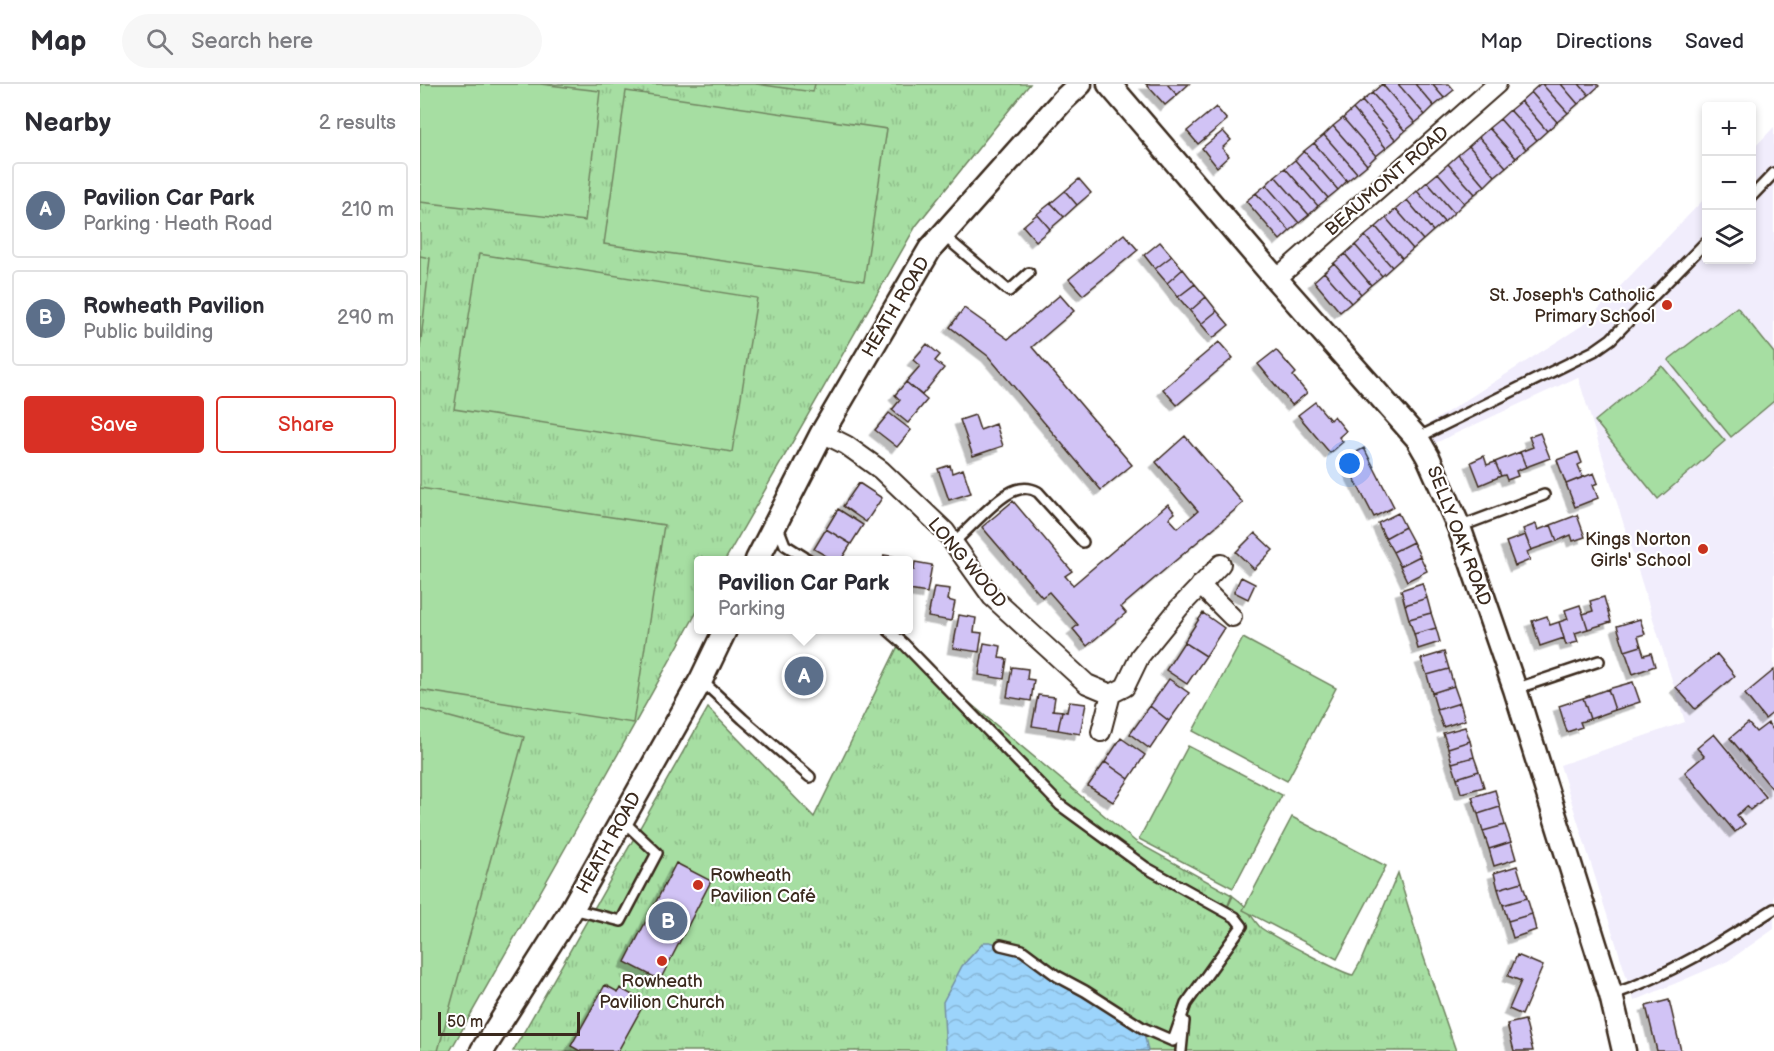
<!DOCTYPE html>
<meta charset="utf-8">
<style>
body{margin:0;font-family:"Balsamiq Sans",sans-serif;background:#f7f7f7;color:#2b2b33}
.controls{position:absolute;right:18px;top:18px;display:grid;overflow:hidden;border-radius:6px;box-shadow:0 3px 9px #0003}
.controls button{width:54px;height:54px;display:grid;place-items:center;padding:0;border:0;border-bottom:2px solid #e1e1e2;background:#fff;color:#2b2b33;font:30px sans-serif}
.scale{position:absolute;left:18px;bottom:15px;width:142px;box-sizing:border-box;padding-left:6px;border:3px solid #3b2a1e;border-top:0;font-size:16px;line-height:21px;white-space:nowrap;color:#3b2a1e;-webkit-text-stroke:4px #fff;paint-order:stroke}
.you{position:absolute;left:930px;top:380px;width:21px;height:21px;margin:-15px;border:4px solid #fff;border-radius:50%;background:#1a73e8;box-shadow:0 0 0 9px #1a73e833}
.badge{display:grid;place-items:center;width:39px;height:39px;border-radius:50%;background:#d93025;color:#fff;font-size:20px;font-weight:700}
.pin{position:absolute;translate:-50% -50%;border:3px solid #fff;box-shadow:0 2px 6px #0006}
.popup{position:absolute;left:274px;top:472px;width:219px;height:78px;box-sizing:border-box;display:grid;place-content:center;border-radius:6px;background:#fff;filter:drop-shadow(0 2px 4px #0005);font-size:20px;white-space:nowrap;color:#7c7c81}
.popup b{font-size:22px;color:#2b2b33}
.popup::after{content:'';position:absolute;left:50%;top:100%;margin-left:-12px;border:12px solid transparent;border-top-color:#fff}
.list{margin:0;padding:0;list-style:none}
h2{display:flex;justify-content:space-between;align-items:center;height:78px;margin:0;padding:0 24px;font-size:26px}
h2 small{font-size:20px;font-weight:400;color:#7c7c81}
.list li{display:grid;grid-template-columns:39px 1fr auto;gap:18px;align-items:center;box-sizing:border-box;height:96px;margin:0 12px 12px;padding:0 12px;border:2px solid #e1e1e2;border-radius:6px}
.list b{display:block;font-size:22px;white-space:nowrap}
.list p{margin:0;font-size:20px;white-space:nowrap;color:#7c7c81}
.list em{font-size:20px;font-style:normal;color:#7c7c81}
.actions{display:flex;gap:12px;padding:18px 24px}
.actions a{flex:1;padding:14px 0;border:2px solid #d93025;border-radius:6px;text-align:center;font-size:21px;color:#d93025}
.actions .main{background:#d93025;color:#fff}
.icon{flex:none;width:33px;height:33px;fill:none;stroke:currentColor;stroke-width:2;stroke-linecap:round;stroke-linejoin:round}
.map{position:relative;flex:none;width:1354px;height:967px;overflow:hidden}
header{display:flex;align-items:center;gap:36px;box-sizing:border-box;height:84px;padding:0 30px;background:#fff;border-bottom:2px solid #e1e1e2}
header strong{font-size:28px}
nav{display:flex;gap:33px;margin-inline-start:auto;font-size:21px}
.search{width:420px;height:54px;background:#f7f7f7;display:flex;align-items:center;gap:15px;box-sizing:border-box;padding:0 21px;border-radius:33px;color:#7c7c81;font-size:22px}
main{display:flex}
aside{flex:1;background:#fff}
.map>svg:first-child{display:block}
.built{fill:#f1edfc}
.park{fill:url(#park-tufts);stroke:#708460;stroke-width:1.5}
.pitch{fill:#a6dea2;stroke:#708460;stroke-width:1.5}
.water{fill:url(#water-waves);stroke:#7590a3;stroke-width:1.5}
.building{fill:#d1c3f5;stroke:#3b2a1e;stroke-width:1.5;filter:url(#shadow)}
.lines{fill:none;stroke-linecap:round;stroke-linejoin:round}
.service-casing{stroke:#3b2a1e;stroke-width:14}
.minor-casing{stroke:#3b2a1e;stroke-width:22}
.tertiary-casing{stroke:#3b2a1e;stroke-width:27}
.service{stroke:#fff;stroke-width:9}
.minor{stroke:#fff;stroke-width:18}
.tertiary{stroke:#fff;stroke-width:22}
.poi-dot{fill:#c8321e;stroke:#fff;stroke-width:2}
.labels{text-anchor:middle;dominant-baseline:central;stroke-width:4.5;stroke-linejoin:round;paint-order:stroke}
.street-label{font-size:18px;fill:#3b2a1e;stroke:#fff}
.poi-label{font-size:18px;fill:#3b2a1e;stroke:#fff;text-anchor:end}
</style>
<header>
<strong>Map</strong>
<div class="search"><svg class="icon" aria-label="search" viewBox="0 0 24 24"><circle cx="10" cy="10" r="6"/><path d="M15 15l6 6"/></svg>Search here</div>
<nav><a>Map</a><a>Directions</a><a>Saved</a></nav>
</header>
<main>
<aside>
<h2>Nearby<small>2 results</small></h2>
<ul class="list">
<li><span class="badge" style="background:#5c6f8a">A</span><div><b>Pavilion Car Park</b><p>Parking · Heath Road</p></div><em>210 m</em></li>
<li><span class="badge" style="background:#5c6f8a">B</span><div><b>Rowheath Pavilion</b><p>Public building</p></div><em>290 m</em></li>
</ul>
<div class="actions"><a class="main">Save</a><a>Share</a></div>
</aside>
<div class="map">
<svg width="1354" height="967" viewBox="0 0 1354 967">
<defs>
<pattern id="park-tufts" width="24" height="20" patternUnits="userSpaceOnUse" patternTransform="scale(1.5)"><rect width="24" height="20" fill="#a6dea2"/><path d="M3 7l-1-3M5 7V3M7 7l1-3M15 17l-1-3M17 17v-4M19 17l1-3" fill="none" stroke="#90bf8b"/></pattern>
<pattern id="water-waves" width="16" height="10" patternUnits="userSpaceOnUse" patternTransform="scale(1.5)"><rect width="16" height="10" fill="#9cd4fb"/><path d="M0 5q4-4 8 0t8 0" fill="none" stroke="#87b6d7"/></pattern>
<filter id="shadow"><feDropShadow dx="-5.5" dy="5.5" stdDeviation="0" flood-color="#0004"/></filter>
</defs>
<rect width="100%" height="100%" fill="#fff"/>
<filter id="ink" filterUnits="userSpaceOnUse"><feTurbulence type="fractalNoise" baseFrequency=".0167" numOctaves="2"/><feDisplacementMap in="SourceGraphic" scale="12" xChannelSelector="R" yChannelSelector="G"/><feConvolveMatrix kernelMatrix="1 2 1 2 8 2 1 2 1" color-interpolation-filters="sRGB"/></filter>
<g filter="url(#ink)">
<path class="built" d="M1354,43V845L1308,877L1214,917L1140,681L1265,638L1158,293L1011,361L1005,350L1004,343L1163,241L1286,113V176H1332V66Z"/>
<path class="park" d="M0,0H610L496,142L305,476H279V524L164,731L30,967H0Z
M479,560L716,758L812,811L804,831L813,812C818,816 824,820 827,825C831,831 835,838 841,844C849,850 925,891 933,891L941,877L978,789L1002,868L1036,967H93L288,624L394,733Z"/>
<path class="pitch" d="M0,0H120L180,7L165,137L0,118Z
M336,0H395L393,8Z
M206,7L467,45L444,197L184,160Z
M59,170L337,214L312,368L34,325Z
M0,172L10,174L0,265Z
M1317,223L1354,269V317L1311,353L1248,276Z
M1242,282L1305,357L1238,415L1175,337Z
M0,404L244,441L213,639L0,606Z
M823,554L916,604L867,697L773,647Z
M0,625L104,653L18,967L0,966Z
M768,662L862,711L813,804L719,755Z
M872,733L966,782L917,875L823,826Z"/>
<path class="water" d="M564,858H570L601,867L723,944L728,967H526L523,918L542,882Z"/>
<path class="building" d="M726,0H747L757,11L745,21Z
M747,0H769L757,11Z
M962,0L995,39L985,47L952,9Z
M962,0H978L1005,31L995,39Z
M978,0H995L1014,22L1005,31Z
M995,0H1012L1024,14L1014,22Z
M1012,0H1029L1034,6L1024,14Z
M1120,0H1122L1148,29L1137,38L1111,8Z
M1122,0H1141L1158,20L1148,29Z
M1141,0H1159L1169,11L1158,20Z
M1159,0H1177L1179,2L1169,11Z
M1111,8L1137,38L1127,47L1101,17Z
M952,9L985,47L976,56L942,17Z
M942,17L976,56L966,64L933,25Z
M1101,17L1127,47L1117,56L1090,26Z
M796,23L807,36L778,60L767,47Z
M933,25L966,64L956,72L923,34Z
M1090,26L1117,56L1106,65L1080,35Z
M923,34L956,72L947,81L913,42Z
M1080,35L1106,65L1096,74L1069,44Z
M913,42L947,81L937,89L904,51Z
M1069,44L1096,74L1086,83L1059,53Z
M803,47L811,56L802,64L809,72L797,83L782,64Z
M904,51L937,89L927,97L894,59Z
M1059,53L1086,83L1075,92L1049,62Z
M894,59L927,97L918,106L884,67Z
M1049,62L1075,92L1065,102L1038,71Z
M884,67L918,106L908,114L875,76Z
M1038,71L1065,102L1055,110L1028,80Z
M875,76L908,114L898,122L865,84Z
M1028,80L1055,110L1044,119L1018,89Z
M865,84L898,122L889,131L855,92Z
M1018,89L1044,119L1034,129L1007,98Z
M855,92L889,131L879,139L846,101Z
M659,95L671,109L657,121L645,107Z
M1007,98L1034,129L1024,138L997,107Z
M846,101L879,139L870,147L836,109Z
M645,107L657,121L644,133L631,119Z
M997,107L1024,138L1013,147L987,116Z
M836,109L870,147L860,156L826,117Z
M987,116L1013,147L1003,156L976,125Z
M631,119L644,133L630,145L617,130Z
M976,125L1003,156L993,165L966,134Z
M617,130L630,145L616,157L603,142Z
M966,134L993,165L982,174L956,143Z
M956,143L982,174L972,183L945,152Z
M704,150L718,166L663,211L649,195Z
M945,152L972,183L962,192L935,161Z
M740,158L752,172L735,185L724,171Z
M935,161L962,192L951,201L925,170Z
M925,170L951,201L941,210L914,179Z
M752,172L763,185L747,199L735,185Z
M914,179L941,210L931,219L904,188Z
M763,185L775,200L758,213L747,199Z
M904,188L931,219L920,228L894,197Z
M775,200L786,213L770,227L758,213Z
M640,211L654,227L612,263L712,381L681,406L568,272L530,243L544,224L588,255Z
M786,213L797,227L781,240L770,227Z
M797,227L809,241L793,254L781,240Z
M799,258L813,274L757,321L743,305Z
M507,260L520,271L515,277L524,284L502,311L486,298L500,282L493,276Z
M856,266L876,289L873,292L887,309L872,321L838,280Z
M486,298L507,316L488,339L472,326L480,316L475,311Z
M895,318L910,336L914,332L926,347L919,353L923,358L910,369L878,331Z
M469,329L491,346L477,363L455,346Z
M555,331L560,346L576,340L583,362L553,372L540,336Z
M1120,349L1130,374L1106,383L1100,368L1113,363L1109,353Z
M765,352L823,419L701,523L706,529L667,562L653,545L658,541L629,508L622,513L562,443L593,417L652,487L645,492L653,501L748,420L755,429L749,434L758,444L778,427L736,378Z
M944,364L974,423L954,433L924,375Z
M1100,368L1106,383L1096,387L1098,392L1087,396L1085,391L1081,392L1075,378Z
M1158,368L1162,379L1158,381L1163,393L1146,400L1137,376Z
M1064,372L1067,381L1075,378L1081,392L1060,401L1051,378Z
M530,381L532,389L543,385L551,409L529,416L518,385Z
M1174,389L1178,399L1173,401L1178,414L1155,423L1146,400Z
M439,399L462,414L446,438L423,422Z
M418,425L443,441L431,460L406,445Z
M978,429L985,443L965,454L958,439Z
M1157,431L1165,453L1153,457L1151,451L1137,457L1131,441Z
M1116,440L1118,446L1131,441L1137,457L1111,466L1103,445Z
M985,443L993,458L973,468L965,454Z
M406,445L431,460L421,476H413L394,465Z
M835,449L853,466L834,485L816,468Z
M1105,451L1111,466L1107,468L1110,476L1095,482L1086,458Z
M993,458L1000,472L980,482L973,468Z
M464,471L482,474V476H463Z
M1000,472L1007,487L987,497L980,482Z
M495,478L512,481L507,509L489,506V485L494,486Z
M821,493L835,500L828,515L814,508Z
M1002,499L1007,514L985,521L981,506Z
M514,503L530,505L528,516L535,518L531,537L508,533Z
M1184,513L1191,538L1168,545L1163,530L1173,527L1170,517Z
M1007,514L1011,529L989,535L985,521Z
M1160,521L1168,545L1155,549L1158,558L1146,561L1139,538L1148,535L1145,526Z
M783,529L804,544L786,572L764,558Z
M1011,529L1016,544L994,550L989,535Z
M539,531L556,534L554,548L562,549L559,568L533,564Z
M1127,532L1130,541L1139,538L1144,554L1120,562L1112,537Z
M1220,535L1225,550L1218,552L1221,562L1205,567L1197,542Z
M1016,544L1020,558L998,565L994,550Z
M764,558L786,572L767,600L746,586Z
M564,559L581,562L579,574L587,575L584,595L559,591Z
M1221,562L1224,571L1231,569L1235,582L1213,590L1205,567Z
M1024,568L1029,585L1007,591L1001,575Z
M1297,570L1315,592L1275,625L1256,603Z
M592,583L608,585L607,595L614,596L611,617L587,613Z
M1029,585L1034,602L1012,609L1007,591Z
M1354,586V628L1345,635L1325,610Z
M749,595L769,609L749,637L730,622Z
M1213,598L1220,618L1195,626L1188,605Z
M1034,602L1040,619L1017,626L1012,609Z
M1188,605L1195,626L1170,635L1163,614Z
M618,611L635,613L633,626L642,627L638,646L612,642Z
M1163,614L1170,635L1160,638L1162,643L1147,648L1139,622Z
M649,618L666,620L660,650L638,646L642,627L647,628Z
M1040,619L1045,636L1023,643L1017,626Z
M730,622L749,637L730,665L710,650Z
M1328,639L1336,648L1348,639L1354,647V707L1310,654Z
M1045,643L1050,657L1028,664L1023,649Z
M1294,650L1346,713L1330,726L1327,722L1317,731L1325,740L1315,748L1265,688L1284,672L1277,664Z
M701,654L725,671L709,695L685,678Z
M1050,657L1054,673L1032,679L1028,664Z
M1054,673L1059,687L1037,694L1032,679Z
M685,678L709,695L693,718L668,702Z
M1059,687L1064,703L1041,709L1037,694Z
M1075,706L1080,723L1058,730L1052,713Z
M1080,723L1085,741L1063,747L1058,730Z
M1085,741L1091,758L1069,765L1063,747Z
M1091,758L1096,775L1074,782L1069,765Z
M256,779L291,797L240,896L205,878Z
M1097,782L1102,798L1078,805L1074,789Z
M1102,798L1107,814L1083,821L1078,805Z
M1107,814L1112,830L1088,837L1083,821Z
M1112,830L1116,846L1093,854L1088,837Z
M1097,871L1123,882L1102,931L1089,925L1101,897L1088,892Z
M185,901L198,908L200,904L225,918L198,967H160L151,962Z
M1249,916L1261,967H1237L1226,922Z
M1105,936L1113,967H1094L1087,940Z"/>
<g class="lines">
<defs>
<path id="service" d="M1332,112L1354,89
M523,151L589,207L609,189
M997,354L1174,267L1191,255L1286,158
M358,443L365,461L389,476
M1039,443L1124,411
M533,459C548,446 579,411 596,406C605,403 611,404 618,408L663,458
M468,546L484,560L640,721L725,783L815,833L822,842L766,920L753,957L723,944L665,907L637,892L602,866L581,861
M281,596L323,635L390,693
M1095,605L1179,577
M152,825L201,837L237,769L203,737
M1191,911C1250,891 1302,858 1354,825
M761,967L764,937"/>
<path id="minor" d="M856,195L1077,0
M402,349L426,361L461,386L525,447L572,513L667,600L691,610L705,603L720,572L759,524L801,480
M780,501L812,533
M681,648L691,610"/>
<path id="tertiary" d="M689,0L856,195L997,354L1008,373L1039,443L1095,605L1191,911L1204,967
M337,476L402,349L510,165L643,16L660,0
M62,967L152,825L281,596L305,546"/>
</defs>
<use href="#service" class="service-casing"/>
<use href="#minor" class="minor-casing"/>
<use href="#tertiary" class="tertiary-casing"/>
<use href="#service" class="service"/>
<use href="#minor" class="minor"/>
<use href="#tertiary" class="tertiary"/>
</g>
</g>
<g class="poi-dot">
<circle cx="1247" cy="221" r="6"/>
<circle cx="1283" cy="465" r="6"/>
<circle cx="278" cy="801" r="6"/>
<circle cx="242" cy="877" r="6"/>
</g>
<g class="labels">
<g class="street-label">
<text transform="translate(967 97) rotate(-41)">BEAUMONT ROAD</text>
<text transform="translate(476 223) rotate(-59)">HEATH ROAD</text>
<text transform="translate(1039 452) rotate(69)">SELLY OAK ROAD</text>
<text transform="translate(547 479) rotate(50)">LONG WOOD</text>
<text transform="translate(189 759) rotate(-61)">HEATH ROAD</text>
</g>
<g class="poi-label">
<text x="1235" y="211">St. Joseph's Catholic<tspan x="1235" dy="21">Primary School</tspan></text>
<text x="1271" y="455">Kings Norton<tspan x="1271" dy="21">Girls' School</tspan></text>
<text x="290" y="791" text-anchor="start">Rowheath<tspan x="290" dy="21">Pavilion Café</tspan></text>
<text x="242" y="897" text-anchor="middle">Rowheath<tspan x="242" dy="21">Pavilion Church</tspan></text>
</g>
</g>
</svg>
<div class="controls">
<button>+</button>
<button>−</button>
<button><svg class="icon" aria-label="layers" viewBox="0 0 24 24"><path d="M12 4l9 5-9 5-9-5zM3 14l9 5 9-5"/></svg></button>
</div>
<div class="scale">50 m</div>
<div class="you"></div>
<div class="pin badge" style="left:384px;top:592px;background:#5c6f8a">A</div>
<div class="popup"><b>Pavilion Car Park</b>Parking</div>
<div class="pin badge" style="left:248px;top:837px;background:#5c6f8a">B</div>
</div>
</main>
